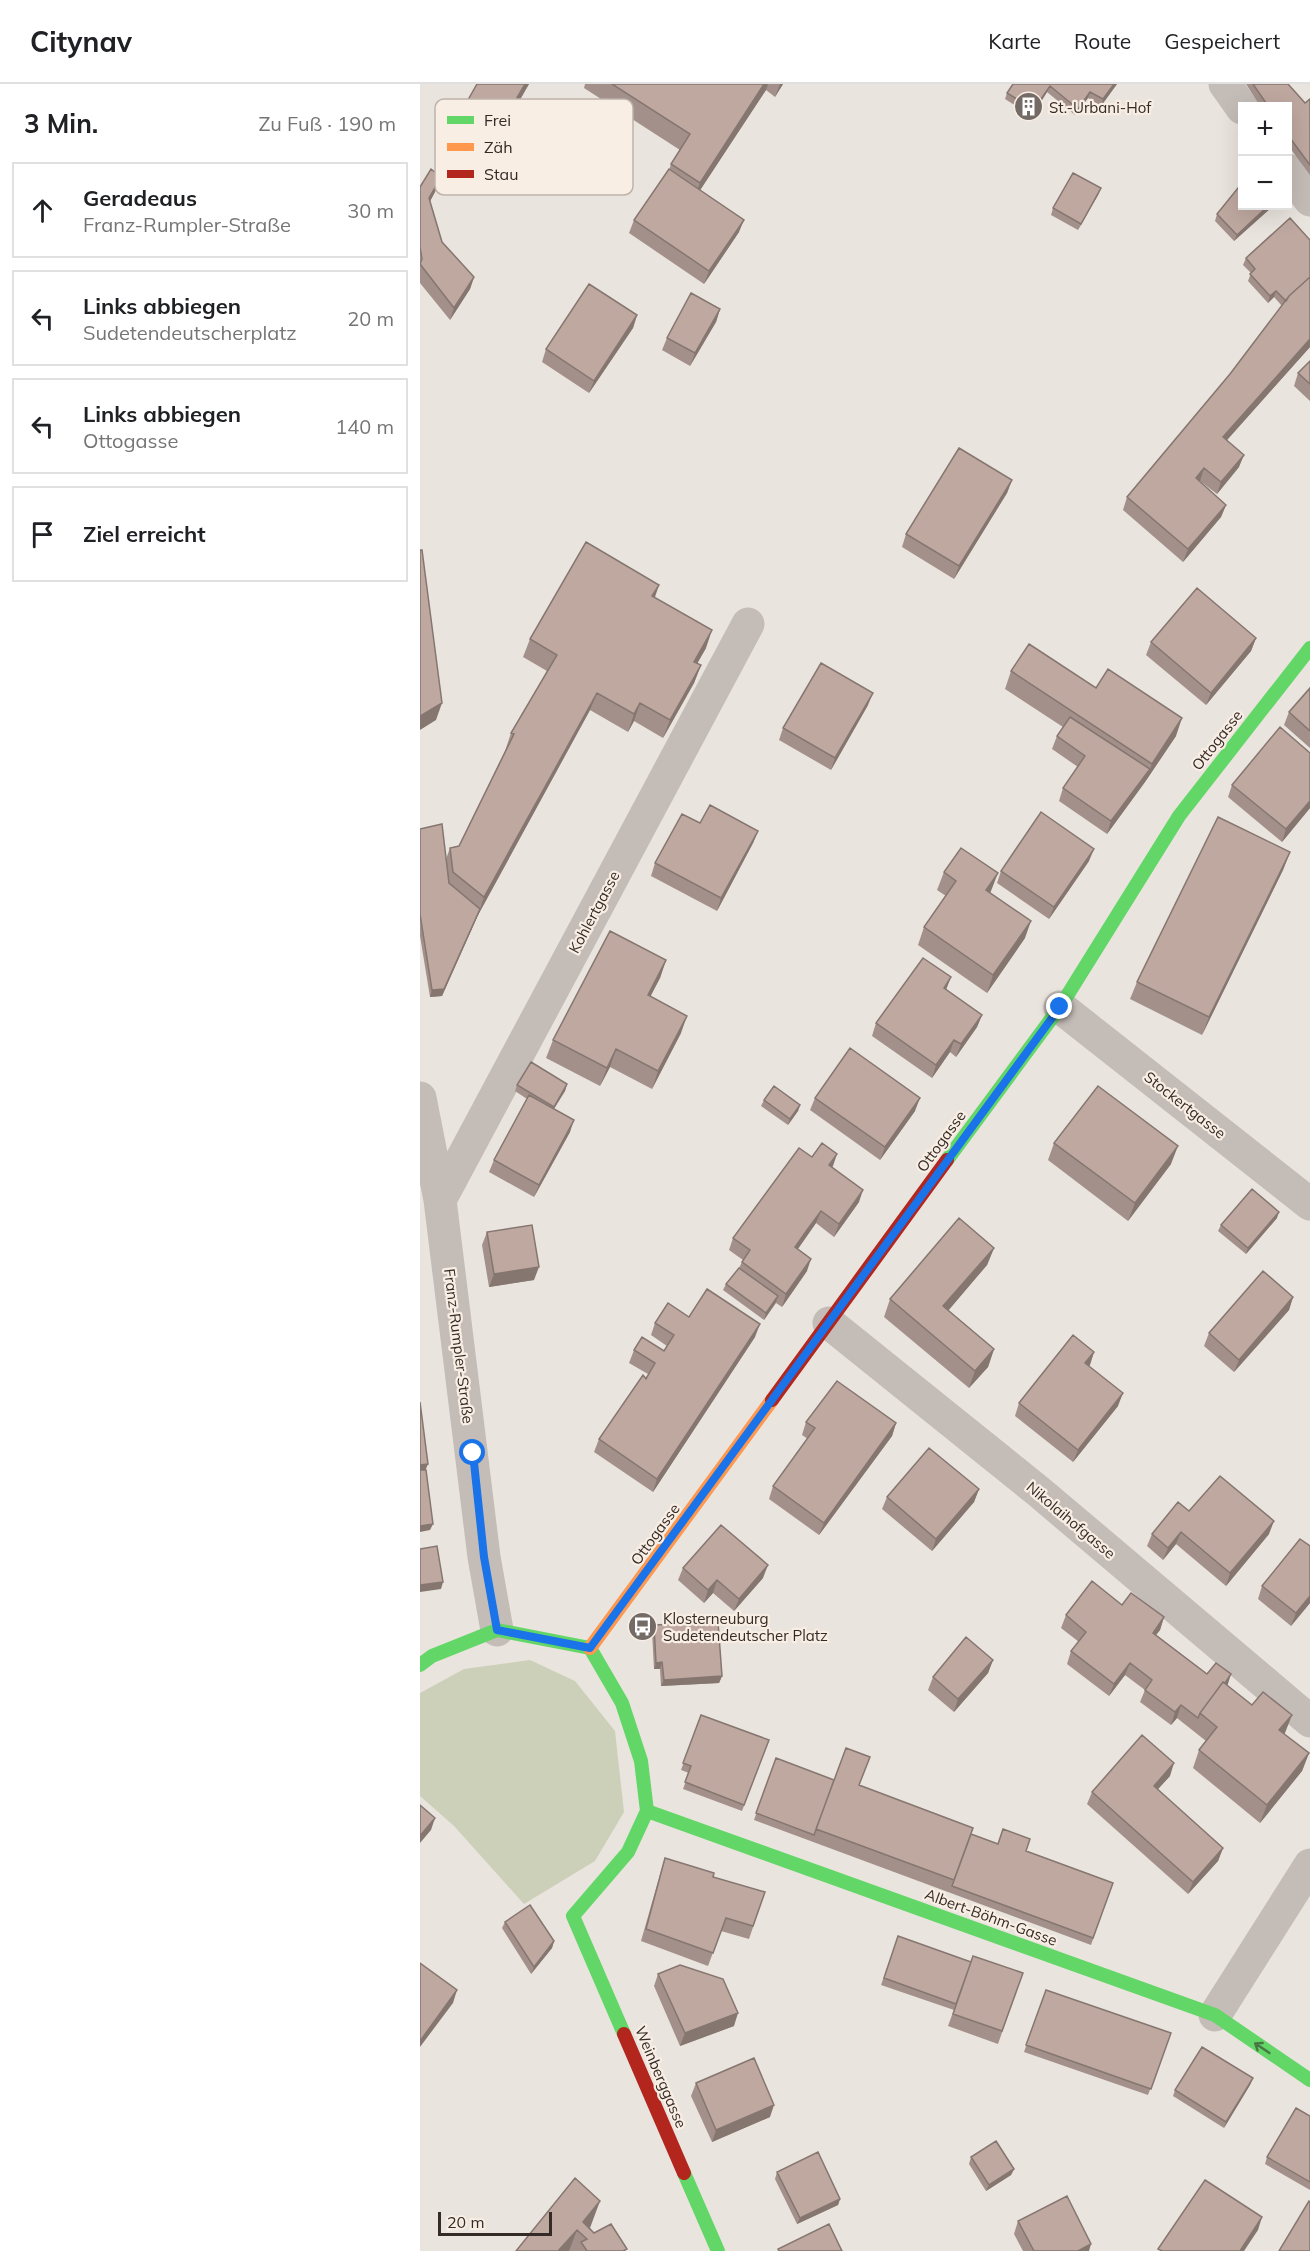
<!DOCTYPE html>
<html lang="de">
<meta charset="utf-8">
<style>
body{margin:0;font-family:Mulish,sans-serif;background:#f2f2f2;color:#202124}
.controls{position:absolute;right:18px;top:18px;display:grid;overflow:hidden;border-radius:0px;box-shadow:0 6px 24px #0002}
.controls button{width:54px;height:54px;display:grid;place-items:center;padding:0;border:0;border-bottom:2px solid #e0e0e0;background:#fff;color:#202124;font:30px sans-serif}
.scale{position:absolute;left:18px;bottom:15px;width:114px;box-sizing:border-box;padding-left:6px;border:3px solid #342a26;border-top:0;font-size:16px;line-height:21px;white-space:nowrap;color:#342a26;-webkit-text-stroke:4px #f8eee4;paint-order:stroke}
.stop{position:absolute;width:18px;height:18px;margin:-14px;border:4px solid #1a73e8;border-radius:50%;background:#fff}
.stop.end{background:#1a73e8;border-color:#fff;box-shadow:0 2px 6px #0008}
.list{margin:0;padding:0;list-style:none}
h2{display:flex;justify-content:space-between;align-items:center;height:78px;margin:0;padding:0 24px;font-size:26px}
h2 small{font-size:20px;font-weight:400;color:#757577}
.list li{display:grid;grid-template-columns:39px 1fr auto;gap:18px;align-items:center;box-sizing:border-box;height:96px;margin:0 12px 12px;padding:0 12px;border:2px solid #e0e0e0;border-radius:0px}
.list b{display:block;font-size:22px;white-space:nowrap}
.list p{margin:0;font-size:20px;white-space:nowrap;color:#757577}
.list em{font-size:20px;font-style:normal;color:#757577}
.icon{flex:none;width:33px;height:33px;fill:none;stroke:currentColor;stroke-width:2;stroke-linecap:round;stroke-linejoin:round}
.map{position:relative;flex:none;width:890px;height:2167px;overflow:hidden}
header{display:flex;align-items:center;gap:36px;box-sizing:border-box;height:84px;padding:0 30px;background:#fff;border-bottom:2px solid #e0e0e0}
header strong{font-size:28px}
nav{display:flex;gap:33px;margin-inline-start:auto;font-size:21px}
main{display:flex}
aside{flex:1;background:#fff}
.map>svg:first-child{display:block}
.green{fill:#ccd0b8}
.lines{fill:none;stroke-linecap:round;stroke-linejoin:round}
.street{stroke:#c4bcb7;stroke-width:33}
.fast{stroke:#63d668;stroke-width:14}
.slow{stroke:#ff974d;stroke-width:14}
.jam{stroke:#b3261e;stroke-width:14}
.wall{fill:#a3908a}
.shaded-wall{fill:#857670}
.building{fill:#bea8a0;stroke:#857670;stroke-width:1.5}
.oneway{stroke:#497744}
.route{stroke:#1a73e8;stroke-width:8}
.labels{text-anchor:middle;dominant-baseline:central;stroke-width:4.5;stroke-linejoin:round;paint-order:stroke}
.poi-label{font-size:15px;fill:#342a26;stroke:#f8eee4;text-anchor:start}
.street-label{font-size:15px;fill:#342a26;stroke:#f8eee4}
.key{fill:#f8eee4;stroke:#bdb3ab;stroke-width:1.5}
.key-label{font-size:16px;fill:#342a26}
</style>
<header>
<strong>Citynav</strong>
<nav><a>Karte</a><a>Route</a><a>Gespeichert</a></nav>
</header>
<main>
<aside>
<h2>3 Min.<small>Zu Fuß · 190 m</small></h2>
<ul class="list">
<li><svg class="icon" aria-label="ahead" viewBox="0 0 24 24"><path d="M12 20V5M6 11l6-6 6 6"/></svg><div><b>Geradeaus</b><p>Franz-Rumpler-Straße</p></div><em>30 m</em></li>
<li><svg class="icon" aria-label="left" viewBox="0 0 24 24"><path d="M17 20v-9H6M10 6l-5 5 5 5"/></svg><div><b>Links abbiegen</b><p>Sudetendeutscherplatz</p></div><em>20 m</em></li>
<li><svg class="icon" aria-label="left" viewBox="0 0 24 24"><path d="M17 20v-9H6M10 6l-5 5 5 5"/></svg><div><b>Links abbiegen</b><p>Ottogasse</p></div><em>140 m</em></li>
<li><svg class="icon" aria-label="arrive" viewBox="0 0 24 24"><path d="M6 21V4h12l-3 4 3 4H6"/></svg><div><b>Ziel erreicht</b></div></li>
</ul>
</aside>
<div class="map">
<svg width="890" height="2167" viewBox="0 0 890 2167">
<rect width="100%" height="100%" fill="#eae4de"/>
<path class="green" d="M110,1576L155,1597L195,1647L204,1728L175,1777L104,1820L34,1742L0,1712V1609L44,1585Z"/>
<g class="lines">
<path class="street" d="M805,0L822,24
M868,86L890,116
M640,923L890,1120
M0,1014L20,1116L64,1473L77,1546
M20,1116L328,540
M409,1239L618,1407L890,1637
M795,1931L890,1781"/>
<path class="fast" d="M527,1076L640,923L759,732L890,564
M0,1581L12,1572L77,1546L170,1564L202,1619L221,1677L227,1727L208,1768L153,1832L204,1950
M227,1727L795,1931L890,1996
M264,2089L298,2167"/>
<path class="slow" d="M170,1564L352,1316"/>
<path class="jam" d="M352,1316L527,1076
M204,1950L264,2089"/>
</g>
<path class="wall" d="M57,0H109L53,97L16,78L23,60Z
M165,0H363L355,13L346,6L280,106L319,148L284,200L209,149L214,136L249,86L251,80L260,66L164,4Z
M593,0H697L681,22L668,14L655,31L627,8L612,32L585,15L587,9Z
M826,0H868L885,19L890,15V91L867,60V22H840Z
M0,103L16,106L10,117L22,158L54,193L50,205L30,236L0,199Z
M681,104L678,111L658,146L631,131L633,124Z
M822,122H853L814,157L795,137L797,130Z
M870,134L890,263L807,356L819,383L797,410L780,397H779L806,421L801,433L763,478L703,426L707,413L810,290L862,222L854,213L848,219L828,197L831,189L823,181L826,174Z
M300,225L296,238L270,282L242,266L247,254Z
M217,231L213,244L169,309L122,278L126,265Z
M890,277V317L874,302L878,289Z
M592,396L587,409L534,495L482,463L486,450Z
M235,514L286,564L277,579L281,581L274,599L243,654L214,637L208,648L170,626L58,831L22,912L10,913L0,852V745L26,775L30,764L39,762L85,667L91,649L127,587L103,573L110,555Z
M836,554L831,567L786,621L726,571L731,558Z
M591,587L676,604L756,652L725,698L687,750L639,717L643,704L658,683L632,665L637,652L643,643L585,605Z
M890,604V664L864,641L869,628Z
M448,621L411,686L359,656L363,644Z
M812,701L890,724L862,758L808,713Z
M280,739L338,747L333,759L297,827L231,792L235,779Z
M870,768L863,786L782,951L710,915L717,898Z
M669,777L629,835L577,799L581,787Z
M524,788L571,807L570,809L605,854L567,909L498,861L504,843L526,812L517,806Z
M246,876L240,894L230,912L261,949L232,1005L190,983L180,1002L126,974L133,956Z
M526,906L562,931L557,943L536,973L530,968L512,994L452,952L456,939Z
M147,1000L145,1007L134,1025L150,1048L114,1113L69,1088L74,1076L107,1015L95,1007L97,1001Z
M395,1014L495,1027L460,1076L390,1026Z
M344,1016L380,1021L378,1027L368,1041L341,1022Z
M634,1059L751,1080L708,1137L628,1076Z
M392,1073L412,1083L439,1118L414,1153L396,1139L378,1165L387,1187L362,1223L356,1219L344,1236L303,1206L306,1200L319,1184L323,1176L309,1166L313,1154Z
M857,1134L826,1170L798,1147L801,1141Z
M67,1148L114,1196L69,1203L62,1161Z
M574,1164L567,1181L528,1226L574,1265L568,1283L549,1304L464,1233L470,1215Z
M873,1213L869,1226L814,1288L784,1262L789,1249Z
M269,1233L335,1253L233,1408L174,1368L179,1355L228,1290L209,1279L214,1266L244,1267L247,1262L231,1251L235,1239Z
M674,1268L669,1282L698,1322L653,1378L595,1332L599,1319Z
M386,1338L476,1339L472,1352L399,1451L349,1415L353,1402L388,1355L382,1351Z
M559,1405L554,1418L512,1467L462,1425L467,1413Z
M769,1427L849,1450L806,1502L756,1460L743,1476L727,1462L732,1450Z
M263,1484L343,1494L314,1527L293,1509L284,1519L258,1496Z
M842,1502L890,1519L871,1542L838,1515Z
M702,1521L744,1533L740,1546L736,1551L787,1590L807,1601L865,1649L864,1650L889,1669L882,1687L840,1739L773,1684L779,1666L786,1657L757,1634L751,1641L720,1618L725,1606L705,1591L689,1612L647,1580L651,1567L659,1558L641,1544L646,1531Z
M234,1541L302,1592L299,1599L241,1602L240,1585H234L232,1548Z
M573,1576L568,1589L534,1628L508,1606L513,1593Z
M281,1631L349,1656L322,1727L263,1705L269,1689L261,1686Z
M356,1674L414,1696L440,1701L551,1750L578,1760L606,1767L693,1799L671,1861L334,1736Z
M750,1692L737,1706L803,1764L798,1777L768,1810L667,1720L672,1708Z
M245,1774L293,1793L345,1808L329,1855L301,1847L288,1882L221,1857L241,1787Z
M85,1838L134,1857L132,1864L111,1890L82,1844Z
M478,1852L551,1878L603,1889L578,1960L528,1942L536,1920L534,1926L461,1901Z
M238,1890L314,1942L260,1962L234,1902Z
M626,1906L751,1949L728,2011L604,1968Z
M833,1994L830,2001L804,2044L753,2012L755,2006Z
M276,1999L350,2033L292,2058L271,2012Z
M890,2032V2106L845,2080L847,2073Z
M551,2073L594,2085L591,2091L566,2107L549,2080Z
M357,2088L420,2115L418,2121L377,2140L355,2095Z
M155,2094L170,2144L174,2149L206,2167H96Z
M598,2137L669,2167H603L594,2150Z"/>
<path class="shaded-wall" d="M105,0H109L53,97L59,79Z
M344,0H348L346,6L273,117L280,99Z
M360,0H363L355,13Z
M694,0H697L681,22L683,15Z
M630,2L627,8L612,32L614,25Z
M670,8L668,14L655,31L658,25Z
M21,93L16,106L5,127L9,114Z
M681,104L678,111L658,146L661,140Z
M848,122H853L814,157L817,151Z
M324,136L319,148L284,200L289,187Z
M54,193L50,205L30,236L34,224Z
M856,207L854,213L848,219L850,212Z
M300,225L296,238L270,282L275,269Z
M217,231L213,244L169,309L174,297Z
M890,255V263L799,365L803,353Z
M824,371L819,383L797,410L801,398Z
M784,384L780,397L771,407L776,394Z
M592,396L587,409L534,495L539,482Z
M806,421L801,433L763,478L768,465Z
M239,501L233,519L232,512Z
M292,546L286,564L268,596L274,578Z
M836,554L831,567L786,621L791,609Z
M281,581L274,599L243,654L250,636Z
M177,609L170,626L58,831L22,912L10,913L12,906L60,825L64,813Z
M453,609L448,621L411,686L415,674Z
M22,619L16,636L0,646V632Z
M220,619L214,637L208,648L214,630Z
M762,634L756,652L725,698L687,750L691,737L730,685L732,680Z
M890,717V724L862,758L866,745Z
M338,747L333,759L297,827L301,814Z
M674,765L669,777L629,835L634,823Z
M870,768L863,786L782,951L789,933Z
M578,789L571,807L560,824L566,806Z
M611,837L605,854L567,909L573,891Z
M246,876L240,894L222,929L228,911Z
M531,893L526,906L524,904Z
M562,931L557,943L536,973L541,960Z
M267,932L261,949L232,1005L238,987Z
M534,956L530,968L512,994L516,981Z
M196,965L190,983L180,1002L187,984Z
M147,1000L145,1007L131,1029L134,1023Z
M500,1014L495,1027L460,1076L465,1063Z
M380,1021L378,1027L368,1041L370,1035Z
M154,1036L150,1048L114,1113L119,1101Z
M758,1062L751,1080L708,1137L715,1119Z
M417,1070L413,1082L405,1094L409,1081Z
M443,1106L439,1118L414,1153L419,1140Z
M401,1127L396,1139L370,1176L375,1163Z
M859,1128L857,1134L826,1170L828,1164Z
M574,1164L567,1181L517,1240L523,1222Z
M391,1175L387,1187L362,1223L366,1210Z
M119,1183L114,1196L69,1203L74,1190Z
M358,1212L356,1218L344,1236L346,1229Z
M873,1213L869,1226L814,1288L819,1276Z
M340,1240L335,1253L233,1408L237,1395Z
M574,1265L568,1283L549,1304L555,1287Z
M674,1268L670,1281L661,1292L665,1279Z
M703,1309L698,1322L653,1378L658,1366Z
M476,1339L472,1352L399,1451L404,1439Z
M8,1380L3,1392L0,1393V1381Z
M559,1405L554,1418L512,1467L516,1455Z
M854,1437L849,1450L806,1502L810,1489Z
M13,1440L10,1446L0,1448V1442Z
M761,1448L756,1460L743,1476L748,1464Z
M348,1481L343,1494L314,1527L319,1515Z
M297,1496L293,1509L284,1519L288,1506Z
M23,1498L21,1505L0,1508V1501Z
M890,1512V1519L871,1542L876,1529Z
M744,1533L740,1546L728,1561L733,1549Z
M573,1576L568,1589L534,1628L538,1615Z
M242,1578L240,1585H234L236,1579Z
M710,1579L705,1591L689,1612L694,1600Z
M811,1590L807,1603L781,1630Z
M302,1592L299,1599L241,1602L244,1596Z
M761,1621L757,1634L751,1641L755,1628Z
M872,1631L865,1649L853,1664L859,1646Z
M889,1669L882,1687L840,1739L847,1721Z
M754,1679L750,1692L729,1715L734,1702Z
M15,1734L11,1746L0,1759V1752Z
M803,1764L798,1777L768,1810L773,1798Z
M134,1857L132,1864L111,1890L114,1883Z
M37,1906L33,1919L0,1963V1957Z
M318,1929L314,1942L260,1962L265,1949Z
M833,1994L830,2001L804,2044L806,2038Z
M354,2021L350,2033L292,2058L296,2046Z
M594,2085L591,2091L566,2107L569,2101Z
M420,2115L418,2121L377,2140L380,2134Z
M180,2117L170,2144L163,2138Z
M842,2133L838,2146L824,2167H820Z
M157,2146L149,2167H138Z
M671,2160L669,2167H658Z"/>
<path class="building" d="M57,0H105L59,79L23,60Z
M192,0H344L280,99L251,80L270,50Z
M593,0H694L683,15L670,8L658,25L630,2L614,25L587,9Z
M833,0H868L885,19L890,15V81L867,50V22H848Z
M11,85L21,93L9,114L22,158L54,193L34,224L0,180L2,175L0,163V103Z
M249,85L324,136L289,187L214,136Z
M653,89L681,104L661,140L633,124Z
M822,99V122H848L817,151L797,130Z
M870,134L890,156V193L869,212L866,217L856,207L850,212L830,190L835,185L826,174Z
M890,193V255L803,353L824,371L801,398L784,384L776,394L806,421L768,465L707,413L810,290L869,212Z
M169,200L217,231L174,297L126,265Z
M271,209L300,225L275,269L247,254Z
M890,277V300L878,289Z
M539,364L592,396L539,482L486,450Z
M166,458L239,501L232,512L292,546L274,578L281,581L250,636L220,619L214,630L177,609L64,813L33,788L30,764L39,762L94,650L91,649L137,571L110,555Z
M0,466H2L22,619L0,632Z
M777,504L836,554L791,609L731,558Z
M609,560L676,604L688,585L762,634L732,680L591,587Z
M401,579L453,609L415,674L363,644Z
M890,604V647L869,628Z
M650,633L730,685L691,737L643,704L665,672L637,652Z
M860,643L890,669V717L866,745L812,701Z
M290,721L338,747L301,814L235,779L262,730L280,739Z
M621,728L674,765L634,823L581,787Z
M798,733L870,768L789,933L717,898Z
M22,740L29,799L60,825L24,905L12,906L0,830V745Z
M541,764L578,789L566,806L611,837L573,891L504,843L536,797L524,788Z
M190,847L246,876L228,911L267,932L238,987L196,965L187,984L133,956Z
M503,874L531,893L524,904L562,931L541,960L534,956L516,981L456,939Z
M430,964L500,1014L465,1063L395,1014Z
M111,978L147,1000L134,1023L97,1001Z
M354,1002L380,1021L370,1035L344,1016Z
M678,1002L758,1062L715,1119L634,1059Z
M109,1011L154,1036L119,1101L74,1076Z
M402,1059L417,1070L409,1081L443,1106L419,1140L401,1127L387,1146L375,1163L391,1175L366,1210L322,1178L330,1166L313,1154L379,1064L392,1073Z
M832,1105L859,1128L828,1164L801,1141Z
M539,1134L574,1164L523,1222L574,1265L555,1287L470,1215Z
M112,1141L119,1183L74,1190L67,1148Z
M319,1184L358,1212L346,1229L306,1200Z
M843,1187L873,1213L819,1276L789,1249Z
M287,1205L340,1240L237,1395L179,1355L223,1291L226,1295L235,1279L214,1266L222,1253L244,1267L254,1251L235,1239L248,1219L269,1233Z
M653,1251L674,1268L665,1279L703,1309L658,1366L599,1319Z
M417,1297L476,1339L404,1439L353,1402L395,1344L386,1338Z
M0,1318L8,1380L0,1381Z
M509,1364L559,1405L516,1455L467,1413Z
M0,1386H6L13,1440L0,1442Z
M800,1392L854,1437L810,1489L761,1448L748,1464L732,1450L758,1418L769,1427Z
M301,1441L348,1481L319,1515L297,1496L288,1506L263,1484Z
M880,1455L890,1462V1512L876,1529L842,1502Z
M17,1462L23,1498L0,1501V1465Z
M672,1497L702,1521L711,1509L744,1533L733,1549L787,1590L796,1579L811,1590L805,1599L803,1598L780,1629L778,1634L761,1621L755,1628L725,1606L732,1596L710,1579L694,1600L651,1567L666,1548L646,1531Z
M298,1538L302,1592L244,1596L242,1578L236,1579L234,1541Z
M546,1553L573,1576L538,1615L513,1593Z
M803,1598L832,1621L843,1608L872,1631L859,1646L889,1669L847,1721L779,1666L797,1643L780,1629Z
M281,1631L349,1656L324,1721L265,1698L271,1682L263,1679Z
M722,1651L754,1679L734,1702L803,1764L773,1798L672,1708Z
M426,1664L450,1673L439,1701L553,1744L534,1796L396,1745Z
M356,1674L414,1696L394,1751L336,1729Z
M0,1721L15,1734L0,1752Z
M583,1745L610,1755L606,1767L693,1799L673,1854L532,1802L551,1750L578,1760Z
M245,1774L294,1789L293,1793L345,1808L333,1842L306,1834L293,1869L226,1845Z
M110,1821L134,1857L114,1883L85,1838Z
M478,1852L551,1878L536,1920L464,1894Z
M553,1872L603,1889L582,1947L533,1930Z
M0,1879L37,1906L0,1957Z
M260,1881L303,1895L318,1929L265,1949L238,1890Z
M626,1906L751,1949L731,2005L606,1961Z
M782,1963L833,1994L806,2038L755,2006Z
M334,1974L354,2021L296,2046L276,1999Z
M876,2024L890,2032V2098L847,2073Z
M576,2057L594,2085L569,2101L551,2073Z
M398,2068L420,2115L380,2134L357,2088Z
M155,2094L180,2117L163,2138L174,2149L191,2140L207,2165L203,2167H167L161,2158L167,2155L157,2146L138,2167H96Z
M785,2096L842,2133L820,2167H742L738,2165Z
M647,2112L671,2160L658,2167H614L598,2137Z
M889,2117L890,2118V2167H859Z
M409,2140L422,2167H359L358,2165Z"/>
<defs><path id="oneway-shaft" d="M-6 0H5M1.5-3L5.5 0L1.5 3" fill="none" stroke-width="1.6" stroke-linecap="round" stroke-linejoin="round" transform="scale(1.5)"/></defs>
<use class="oneway" href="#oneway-shaft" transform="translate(842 1964) rotate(-146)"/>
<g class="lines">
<path class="route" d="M53,1369L64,1473L77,1546L170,1564L640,923"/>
</g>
<defs>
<symbol id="building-disc" viewBox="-11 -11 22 22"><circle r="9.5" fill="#746b66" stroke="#f8eee4"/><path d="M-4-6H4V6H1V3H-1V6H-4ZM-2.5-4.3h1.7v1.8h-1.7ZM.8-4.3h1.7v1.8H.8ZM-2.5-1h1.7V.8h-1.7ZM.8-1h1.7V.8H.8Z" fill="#fff"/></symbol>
<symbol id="bus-disc" viewBox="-11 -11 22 22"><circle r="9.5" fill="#746b66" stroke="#f8eee4"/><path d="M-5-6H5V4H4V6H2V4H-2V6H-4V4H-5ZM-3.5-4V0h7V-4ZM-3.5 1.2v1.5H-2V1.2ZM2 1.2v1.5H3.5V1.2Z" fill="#fff"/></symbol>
</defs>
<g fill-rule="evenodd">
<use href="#building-disc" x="592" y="6" width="33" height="33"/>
<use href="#bus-disc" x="206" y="1526" width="33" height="33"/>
</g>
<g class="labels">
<g class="poi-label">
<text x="629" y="23">St.-Urbani-Hof</text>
<text x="243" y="1534">Klosterneuburg<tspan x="243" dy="17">Sudetendeutscher Platz</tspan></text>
</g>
<g class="street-label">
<text transform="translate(797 656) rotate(-52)">Ottogasse</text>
<text transform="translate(174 828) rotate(-62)">Kohlertgasse</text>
<text transform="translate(765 1021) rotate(38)">Stockertgasse</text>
<text transform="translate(521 1057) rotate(-54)">Ottogasse</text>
<text transform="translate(39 1262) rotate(83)">Franz-Rumpler-Straße</text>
<text transform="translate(651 1436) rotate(40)">Nikolaihofgasse</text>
<text transform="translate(235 1450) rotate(-54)">Ottogasse</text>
<text transform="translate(571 1833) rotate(20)">Albert-Böhm-Gasse</text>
<text transform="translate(241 1993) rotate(67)">Weinberggasse</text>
</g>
</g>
<rect x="15" y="15" width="198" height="96" rx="9" class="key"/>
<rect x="27" y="32" width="27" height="8" fill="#63d668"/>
<rect x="27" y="59" width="27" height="8" fill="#ff974d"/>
<rect x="27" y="86" width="27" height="8" fill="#b3261e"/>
<g class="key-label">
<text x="64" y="42">Frei</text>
<text x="64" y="69">Zäh</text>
<text x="64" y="96">Stau</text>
</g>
</svg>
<div class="controls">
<button>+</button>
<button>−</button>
</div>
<div class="scale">20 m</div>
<div class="stop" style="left:53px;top:1369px"></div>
<div class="stop end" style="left:640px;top:923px"></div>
</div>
</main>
